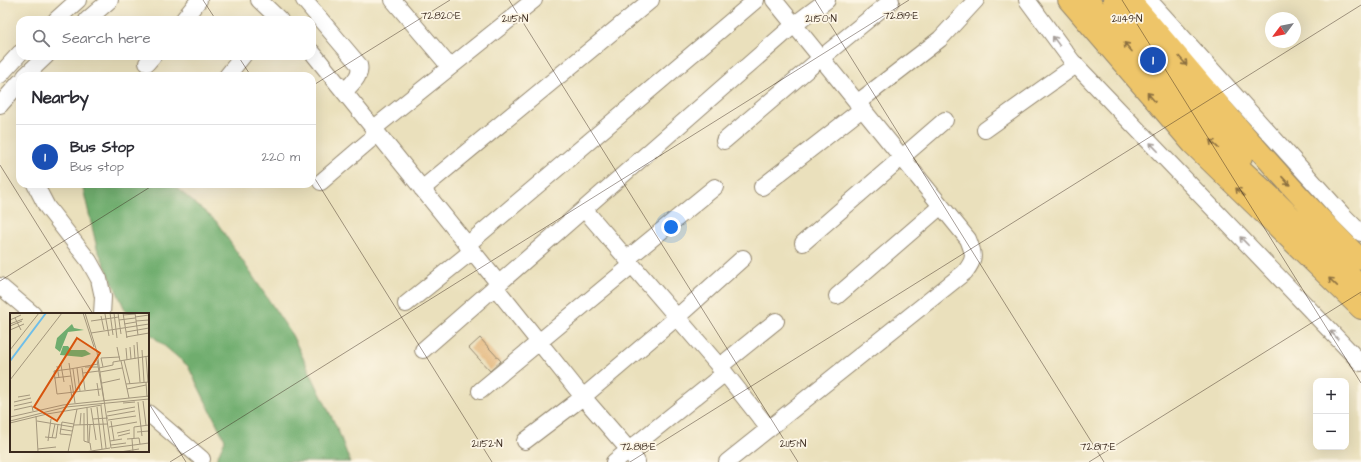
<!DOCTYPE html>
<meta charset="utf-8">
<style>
body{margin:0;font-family:"Architects Daughter",sans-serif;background:#f2f2f3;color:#2b2b33}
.controls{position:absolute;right:12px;bottom:12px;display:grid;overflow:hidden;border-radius:8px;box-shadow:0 4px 16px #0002}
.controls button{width:36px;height:36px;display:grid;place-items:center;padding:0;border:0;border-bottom:1px solid #e1e1e2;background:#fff;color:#2b2b33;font:20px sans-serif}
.compass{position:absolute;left:1265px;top:12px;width:36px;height:36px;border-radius:50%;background:#fff;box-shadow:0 4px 16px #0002;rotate:238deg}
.you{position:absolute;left:671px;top:227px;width:14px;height:14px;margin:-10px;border:3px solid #fff;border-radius:50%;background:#1a73e8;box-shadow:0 0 0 6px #1a73e833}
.badge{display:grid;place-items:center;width:26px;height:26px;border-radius:50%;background:#1a73e8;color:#fff;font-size:13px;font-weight:700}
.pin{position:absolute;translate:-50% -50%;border:2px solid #fff;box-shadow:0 1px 4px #0006}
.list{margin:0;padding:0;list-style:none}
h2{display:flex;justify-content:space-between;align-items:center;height:52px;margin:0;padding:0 16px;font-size:17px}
h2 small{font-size:13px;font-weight:400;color:#7c7c81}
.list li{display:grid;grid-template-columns:26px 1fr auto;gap:12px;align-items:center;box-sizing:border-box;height:64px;padding:0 16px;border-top:1px solid #e1e1e2}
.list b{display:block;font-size:15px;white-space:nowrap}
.list p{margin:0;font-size:13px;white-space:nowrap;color:#7c7c81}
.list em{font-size:13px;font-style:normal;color:#7c7c81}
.icon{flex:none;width:22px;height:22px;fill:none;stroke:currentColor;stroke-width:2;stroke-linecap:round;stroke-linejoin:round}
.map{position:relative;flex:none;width:1361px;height:462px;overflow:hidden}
.search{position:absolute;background:#fff;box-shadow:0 4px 16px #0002;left:16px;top:16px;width:300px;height:44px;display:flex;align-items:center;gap:10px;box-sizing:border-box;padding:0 14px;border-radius:12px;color:#7c7c81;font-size:15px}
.panel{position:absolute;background:#fff;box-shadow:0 4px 16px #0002;left:16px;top:72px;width:300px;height:116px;border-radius:12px}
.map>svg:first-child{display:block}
.forest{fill:#6fad6e;stroke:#556c46}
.building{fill:#e3b579}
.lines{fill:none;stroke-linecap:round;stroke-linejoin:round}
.minor-casing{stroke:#92856d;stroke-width:18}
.major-casing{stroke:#92856d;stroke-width:22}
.minor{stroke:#fff;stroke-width:16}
.major{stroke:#eec569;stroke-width:20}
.oneway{stroke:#a79f9a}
.oneway2{stroke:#8c7040}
.ticks{fill:none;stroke:#3b2a1e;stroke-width:1;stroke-opacity:0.45}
.inset-river{fill:none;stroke:#6ebee9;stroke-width:2}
.inset-road{fill:none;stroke:#a4977d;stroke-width:1}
.view{fill:#d7540e;fill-opacity:0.15;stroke:#d7540e;stroke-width:2}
.inset-edge{fill:none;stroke:#3b2a1e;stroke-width:2}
.ticks-label{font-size:10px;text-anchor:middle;fill:#3b2a1e;stroke:#fcf5e5;stroke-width:3.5;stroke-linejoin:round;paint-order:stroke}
</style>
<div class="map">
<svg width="1361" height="462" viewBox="0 0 1361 462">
<rect width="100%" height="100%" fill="#fcf5e5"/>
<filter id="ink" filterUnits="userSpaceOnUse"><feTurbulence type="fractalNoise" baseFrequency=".025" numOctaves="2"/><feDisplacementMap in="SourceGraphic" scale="8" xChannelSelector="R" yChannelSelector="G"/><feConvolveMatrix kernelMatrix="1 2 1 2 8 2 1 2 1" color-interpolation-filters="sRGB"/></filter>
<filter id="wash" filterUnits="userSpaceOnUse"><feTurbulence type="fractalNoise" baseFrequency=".012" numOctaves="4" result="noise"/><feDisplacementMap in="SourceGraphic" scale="16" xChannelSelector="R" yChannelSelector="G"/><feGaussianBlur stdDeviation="0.9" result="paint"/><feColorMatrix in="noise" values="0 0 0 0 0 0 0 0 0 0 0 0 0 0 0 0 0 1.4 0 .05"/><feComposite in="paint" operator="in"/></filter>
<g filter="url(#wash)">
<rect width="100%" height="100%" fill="#eae0bc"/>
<path class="forest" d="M82,184H172L216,221L292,335L338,430L350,462H215L225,440L188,366L148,332V314H127L97,248Z"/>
<g id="blocks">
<path class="building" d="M480,338L501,361L490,371L469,348Z"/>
</g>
</g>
<g filter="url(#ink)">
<use href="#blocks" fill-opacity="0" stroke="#92856d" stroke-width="1"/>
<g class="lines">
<defs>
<path id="minor" d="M259,0L280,20
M304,0L359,65C362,76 351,84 344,92
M393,0L450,67
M1027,0L1072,61L1361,363
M1149,0L1343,215L1361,233
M56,20L78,0
M87,20L110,0
M183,20L199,0
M312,52L499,284
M147,63L153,56
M0,75L20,53
M25,76L46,56
M227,76L243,56
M857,103L940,39L976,0
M0,105L20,82
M373,129L534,0
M985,130L1076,65
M724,141L821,58L891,1
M321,182L377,134
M35,184L47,207L89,261L99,279L103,297L102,314
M762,187L862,109
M422,189L651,0
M584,209L725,373L769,429
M803,243L945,120
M467,245L756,0
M627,259L715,187
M0,286L33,314
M495,287L583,397L629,450L637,462
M837,296L941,206
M406,304L472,251
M423,350L794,25L827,0
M719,367L776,321
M480,391L632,265
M148,413L202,459
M525,441L583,397L676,318L743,258
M614,462L725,373
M727,462L965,272C976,258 974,254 968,239L774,0"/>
<path id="major" d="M1068,0L1192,144L1361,309
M1088,0L1205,135L1274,199L1361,285
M1113,0L1218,125L1242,157
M1130,0C1206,88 1278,178 1361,259"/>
</defs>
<use href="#minor" class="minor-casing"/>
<use href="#major" class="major-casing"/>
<use href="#minor" class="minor"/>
<use href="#major" class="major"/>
</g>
<defs><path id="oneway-shaft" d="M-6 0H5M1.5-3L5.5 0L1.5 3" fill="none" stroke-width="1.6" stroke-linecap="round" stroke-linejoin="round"/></defs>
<g class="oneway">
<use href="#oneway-shaft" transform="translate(1056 41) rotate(-126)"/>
<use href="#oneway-shaft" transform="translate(1154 147) rotate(-134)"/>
<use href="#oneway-shaft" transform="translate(1244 241) rotate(-134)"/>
<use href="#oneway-shaft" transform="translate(1334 335) rotate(-134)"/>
</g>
<g class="oneway2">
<use href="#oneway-shaft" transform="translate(1128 47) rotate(-131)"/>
<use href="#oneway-shaft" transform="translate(1183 61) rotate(49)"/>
<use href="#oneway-shaft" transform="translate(1151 97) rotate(-131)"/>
<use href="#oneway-shaft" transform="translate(1214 144) rotate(-137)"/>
<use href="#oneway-shaft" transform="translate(1286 181) rotate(47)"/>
<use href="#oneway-shaft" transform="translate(1240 192) rotate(-136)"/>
<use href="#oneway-shaft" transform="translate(1333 282) rotate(-136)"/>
</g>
</g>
<path class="ticks" d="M203,0L216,20M509,0L798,462M815,0L1104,462M1122,0L1361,383M238,56L251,76M312,86L450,0M0,165L93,314M312,174L492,462M0,281L155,184M148,402L186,462M170,462L909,0M630,462L1361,5M1089,462L1361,292"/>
<g transform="translate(10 313)">
<rect width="139" height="139" fill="#eae0bc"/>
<path d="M62,11L64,15L74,17L58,19L50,39L45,35L47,25ZM53,33H58L61,37H75L81,41L72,44L50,42Z" fill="#6fad6e"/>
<path class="inset-river" d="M0,48L36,0"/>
<path class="inset-road" d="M73,0L84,34M75,0L87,39L101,135L139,130M100,0L103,22M104,0L107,25M108,0L111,21M113,0L117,25M125,0L128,22M95,1L99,23M113,2L125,1M91,3L94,17M125,4L139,2M5,5L11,17M0,7L11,2M109,7L125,5M81,8L109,4M126,8L139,7M0,11L13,6M114,11L126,9M0,13L12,8M0,17L14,11M116,19L139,15M81,20L139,11M116,24L139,20M127,29L130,69M124,32L125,46M107,34L110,48M120,34L121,46M116,35L117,47M0,37L29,0M132,37L134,69M136,44L138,69M87,47L94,88M114,47L120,71M111,48L119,85M59,50L65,90M51,52L54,69M47,53L49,65M75,54H88M93,54L91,45L110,44M67,55L70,78M72,55L75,77M89,55L103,52V49L139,43M60,56L44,58L47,81L91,76M60,56L88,51M63,56L66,78M90,59L112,55M73,60L89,58M44,65L61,63M0,67L52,0M136,69L137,84M87,70L89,83M92,70L110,66M116,71L139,69M60,72L62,85M117,76L136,72M8,84L20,82M133,88L136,112M4,89L21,85M128,89L132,123M113,90L125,89M4,93L22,89M91,93L96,135M87,94L92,136M77,95L78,129M81,95L86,127M4,97L22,93L23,98M97,99L125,94M74,100V128L80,130L81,137M26,103L28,139M97,103L125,98M0,104L53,92L139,83M83,106L98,105M98,107L126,103M0,108L56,94L139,86M27,108L63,114M101,108L104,127M0,110L37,101L92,92M64,112L98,111M70,112L71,100M99,114L127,109M50,116L62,118M127,119L139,118M107,120L120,117M61,122L50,121L52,109L64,111M108,123L120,120M35,124L46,125L48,111M42,125L45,111M124,125V114L139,112M117,126L129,125L130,131M122,126L123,139M38,128L41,106M100,128L112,126M79,129L80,112M101,132L116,130M28,136L46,134M58,139L67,96M75,139L100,135M110,139L129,136"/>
<path class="view" d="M67,25L90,40L47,108L24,94Z"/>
<rect width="139" height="139" class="inset-edge"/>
</g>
<g class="ticks-label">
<text x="441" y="19">72.820°E</text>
<text x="901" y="19">72.819°E</text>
<text x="821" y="22">21.150°N</text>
<text x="1127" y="22">21.149°N</text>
<text x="515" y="22">21.151°N</text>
<text x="487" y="447">21.152°N</text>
<text x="793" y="447">21.151°N</text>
<text x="638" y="450">72.818°E</text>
<text x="1098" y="450">72.817°E</text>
</g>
</svg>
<div class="controls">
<button>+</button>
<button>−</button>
</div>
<svg class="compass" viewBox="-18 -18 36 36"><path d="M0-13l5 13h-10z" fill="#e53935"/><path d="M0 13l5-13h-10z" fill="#7c7c81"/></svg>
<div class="you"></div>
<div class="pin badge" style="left:1153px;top:60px;background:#1a4fb4">1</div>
<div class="search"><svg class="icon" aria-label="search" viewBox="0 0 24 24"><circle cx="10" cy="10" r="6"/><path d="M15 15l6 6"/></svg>Search here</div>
<section class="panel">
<h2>Nearby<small></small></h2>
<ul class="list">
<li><span class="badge" style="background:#1a4fb4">1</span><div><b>Bus Stop</b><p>Bus stop</p></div><em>220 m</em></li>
</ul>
</section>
</div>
